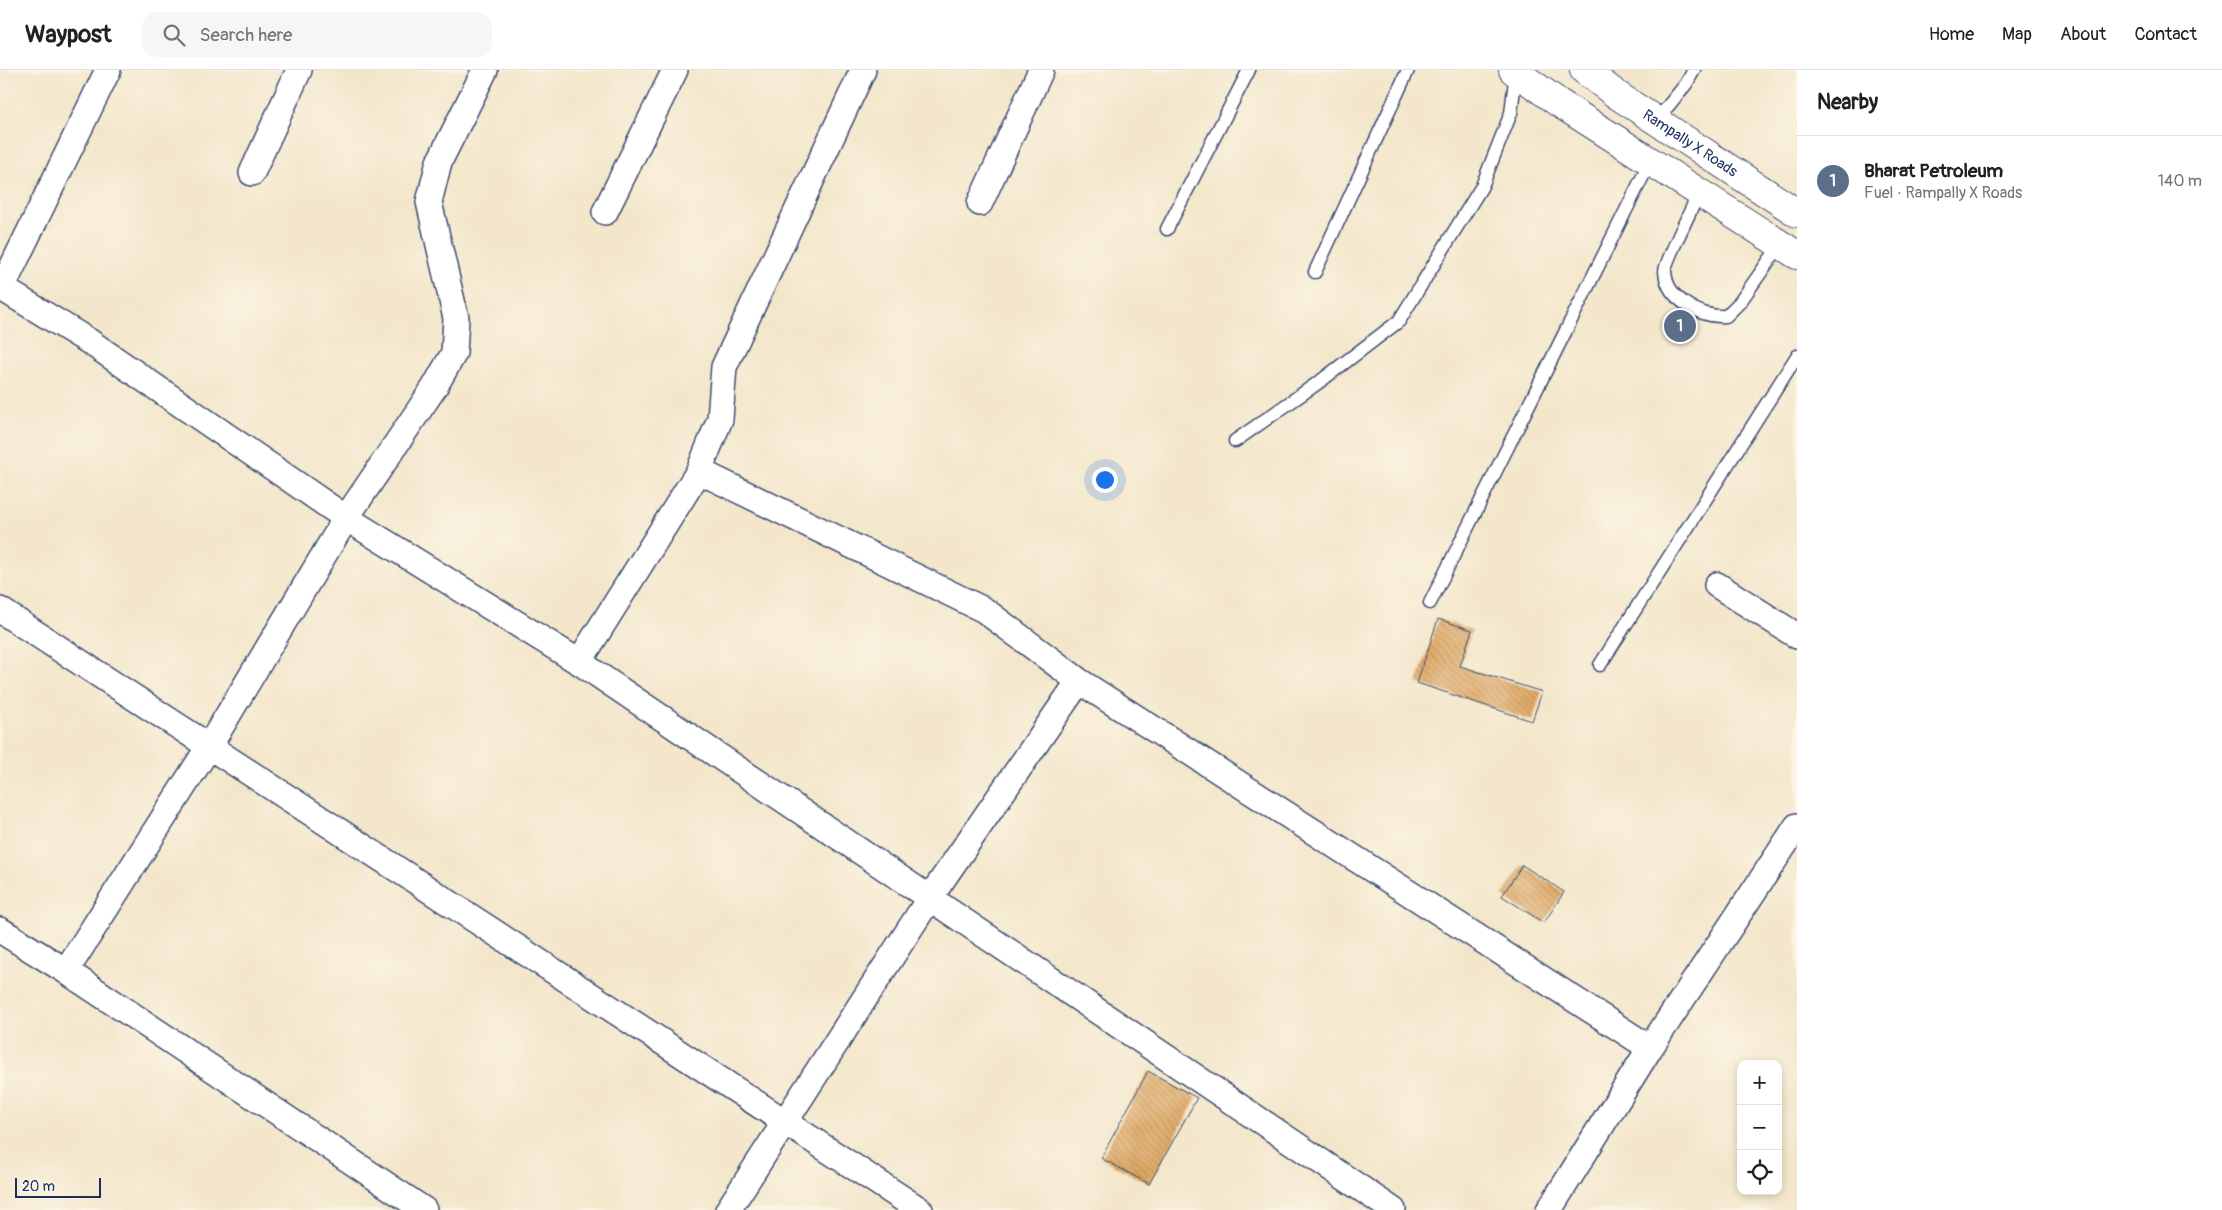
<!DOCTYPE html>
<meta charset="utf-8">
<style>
body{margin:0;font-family:Pangolin,sans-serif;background:#f6f6f6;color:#202124}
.controls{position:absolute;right:15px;bottom:15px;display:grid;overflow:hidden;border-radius:10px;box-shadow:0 2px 8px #0003}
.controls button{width:45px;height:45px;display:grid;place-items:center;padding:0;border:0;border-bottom:1px solid #e0e0e0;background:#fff;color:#202124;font:25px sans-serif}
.scale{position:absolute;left:15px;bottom:12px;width:86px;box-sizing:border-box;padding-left:5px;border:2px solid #1b2f5e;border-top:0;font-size:14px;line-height:18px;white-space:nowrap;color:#1b2f5e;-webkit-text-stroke:4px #fcf5e5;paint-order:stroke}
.you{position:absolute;left:1104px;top:409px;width:18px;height:18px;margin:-12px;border:4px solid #fff;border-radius:50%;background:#1a73e8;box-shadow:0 0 0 8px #1a73e833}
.badge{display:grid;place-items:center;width:32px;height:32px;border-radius:50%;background:#7c3aed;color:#fff;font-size:16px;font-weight:700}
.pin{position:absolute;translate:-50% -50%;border:2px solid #fff;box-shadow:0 1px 5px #0006}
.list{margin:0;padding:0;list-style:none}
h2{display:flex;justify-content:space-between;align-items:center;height:65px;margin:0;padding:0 20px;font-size:21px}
h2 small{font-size:16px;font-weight:400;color:#757577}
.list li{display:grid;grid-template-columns:32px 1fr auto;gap:15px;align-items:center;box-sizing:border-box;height:90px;padding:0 20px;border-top:1px solid #e0e0e0}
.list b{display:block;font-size:19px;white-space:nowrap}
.list p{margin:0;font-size:16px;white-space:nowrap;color:#757577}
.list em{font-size:16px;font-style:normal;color:#757577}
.icon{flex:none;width:28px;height:28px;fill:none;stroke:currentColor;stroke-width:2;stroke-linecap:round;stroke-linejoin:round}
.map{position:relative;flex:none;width:1797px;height:1140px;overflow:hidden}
header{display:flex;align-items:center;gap:30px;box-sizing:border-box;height:70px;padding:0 25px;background:#fff;border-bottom:1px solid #e0e0e0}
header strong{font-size:24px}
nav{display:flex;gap:28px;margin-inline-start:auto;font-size:18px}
.search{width:350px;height:45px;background:#f6f6f6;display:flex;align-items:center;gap:12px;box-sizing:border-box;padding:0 18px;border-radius:15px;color:#757577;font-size:19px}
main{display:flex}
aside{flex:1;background:#fff}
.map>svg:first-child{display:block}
.building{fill:url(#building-back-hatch)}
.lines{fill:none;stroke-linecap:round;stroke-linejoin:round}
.service-casing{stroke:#3b4a6e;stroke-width:15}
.minor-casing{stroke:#3b4a6e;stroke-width:28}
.secondary-casing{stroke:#3b4a6e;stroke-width:30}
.service{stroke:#fff;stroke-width:12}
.minor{stroke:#fff;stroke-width:25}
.secondary{stroke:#fff;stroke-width:28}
.labels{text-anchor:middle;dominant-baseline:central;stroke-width:4.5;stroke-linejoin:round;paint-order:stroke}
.street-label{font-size:15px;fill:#1b2f5e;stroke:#fcf5e5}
</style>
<header>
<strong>Waypost</strong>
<div class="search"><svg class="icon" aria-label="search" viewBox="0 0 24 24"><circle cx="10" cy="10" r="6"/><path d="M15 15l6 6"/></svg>Search here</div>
<nav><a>Home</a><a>Map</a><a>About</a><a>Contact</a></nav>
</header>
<main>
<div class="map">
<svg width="1797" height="1140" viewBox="0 0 1797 1140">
<defs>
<pattern id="building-back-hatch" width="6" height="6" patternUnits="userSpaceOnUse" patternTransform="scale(1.25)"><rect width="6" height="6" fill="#e0a863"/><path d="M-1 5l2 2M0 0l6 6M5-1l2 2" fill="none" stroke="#b58955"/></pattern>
</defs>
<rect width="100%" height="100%" fill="#fcf5e5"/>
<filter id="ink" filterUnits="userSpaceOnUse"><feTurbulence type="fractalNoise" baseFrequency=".02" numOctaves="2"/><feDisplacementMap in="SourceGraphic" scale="10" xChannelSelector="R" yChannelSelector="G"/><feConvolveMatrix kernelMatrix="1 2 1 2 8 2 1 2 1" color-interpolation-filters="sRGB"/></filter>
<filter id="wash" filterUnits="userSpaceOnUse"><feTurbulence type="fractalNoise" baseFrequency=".0096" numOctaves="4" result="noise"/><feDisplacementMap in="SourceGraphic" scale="20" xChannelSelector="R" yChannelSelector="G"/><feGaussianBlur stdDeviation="1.12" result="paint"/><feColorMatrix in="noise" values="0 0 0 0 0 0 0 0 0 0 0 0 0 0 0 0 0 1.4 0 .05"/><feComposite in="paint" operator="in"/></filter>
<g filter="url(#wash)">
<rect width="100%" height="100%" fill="#f3e6ca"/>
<g id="blocks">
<path class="building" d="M1438,549L1472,560L1460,596L1542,622L1532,651L1417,613Z
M1522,795L1564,822L1544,853L1502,826Z
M1148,1001L1197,1028L1149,1114L1101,1088Z"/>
</g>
</g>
<g filter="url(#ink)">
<use href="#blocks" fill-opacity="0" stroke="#3b4a6e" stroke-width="1"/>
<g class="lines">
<defs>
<path id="service" d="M1656,51L1686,14L1694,0
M1699,123C1693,136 1665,192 1665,201C1666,217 1674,226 1687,235C1699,243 1711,247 1726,246L1740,232L1780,175
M1167,159L1249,0
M1315,202L1408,0
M1235,371L1322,310L1399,251L1482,116L1511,43L1516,2
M1430,533L1650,92
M1600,595L1797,286"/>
<path id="minor" d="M252,103L299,0
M980,133L1041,0
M605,142L675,0
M0,217L90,272L346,448L579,592L1393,1140
M2,218L108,0
M699,401L984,540L1079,611L1650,978
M1717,515L1797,566
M0,540L920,1140
M579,592L699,401L720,349L724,297L863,0
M0,860L66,901L424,1140
M66,901L210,675L346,448L434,318L454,283L456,248L429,132L439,92L485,0
M728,1140L929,829L1079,611
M1549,1140L1650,978L1797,756"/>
<g id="secondary">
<path d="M1513,0L1559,33L1797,185"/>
<path id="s1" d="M1584,0L1617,25L1797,143"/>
</g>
</defs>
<use href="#service" class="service-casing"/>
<use href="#minor" class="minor-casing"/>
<use href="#secondary" class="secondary-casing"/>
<use href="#service" class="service"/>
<use href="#minor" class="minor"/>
<use href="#secondary" class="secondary"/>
</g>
</g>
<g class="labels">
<g class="street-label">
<text stroke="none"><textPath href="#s1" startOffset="129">Rampally X Roads</textPath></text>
</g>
</g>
</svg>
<div class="controls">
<button>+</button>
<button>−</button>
<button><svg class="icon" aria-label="locate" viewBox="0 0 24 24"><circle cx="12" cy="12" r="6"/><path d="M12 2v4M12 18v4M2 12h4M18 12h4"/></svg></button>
</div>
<div class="scale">20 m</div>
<div class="you"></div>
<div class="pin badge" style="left:1680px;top:256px;background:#5c6f8a">1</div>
</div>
<aside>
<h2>Nearby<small></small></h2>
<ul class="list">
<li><span class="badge" style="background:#5c6f8a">1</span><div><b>Bharat Petroleum</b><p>Fuel · Rampally X Roads</p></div><em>140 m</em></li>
</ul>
</aside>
</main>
